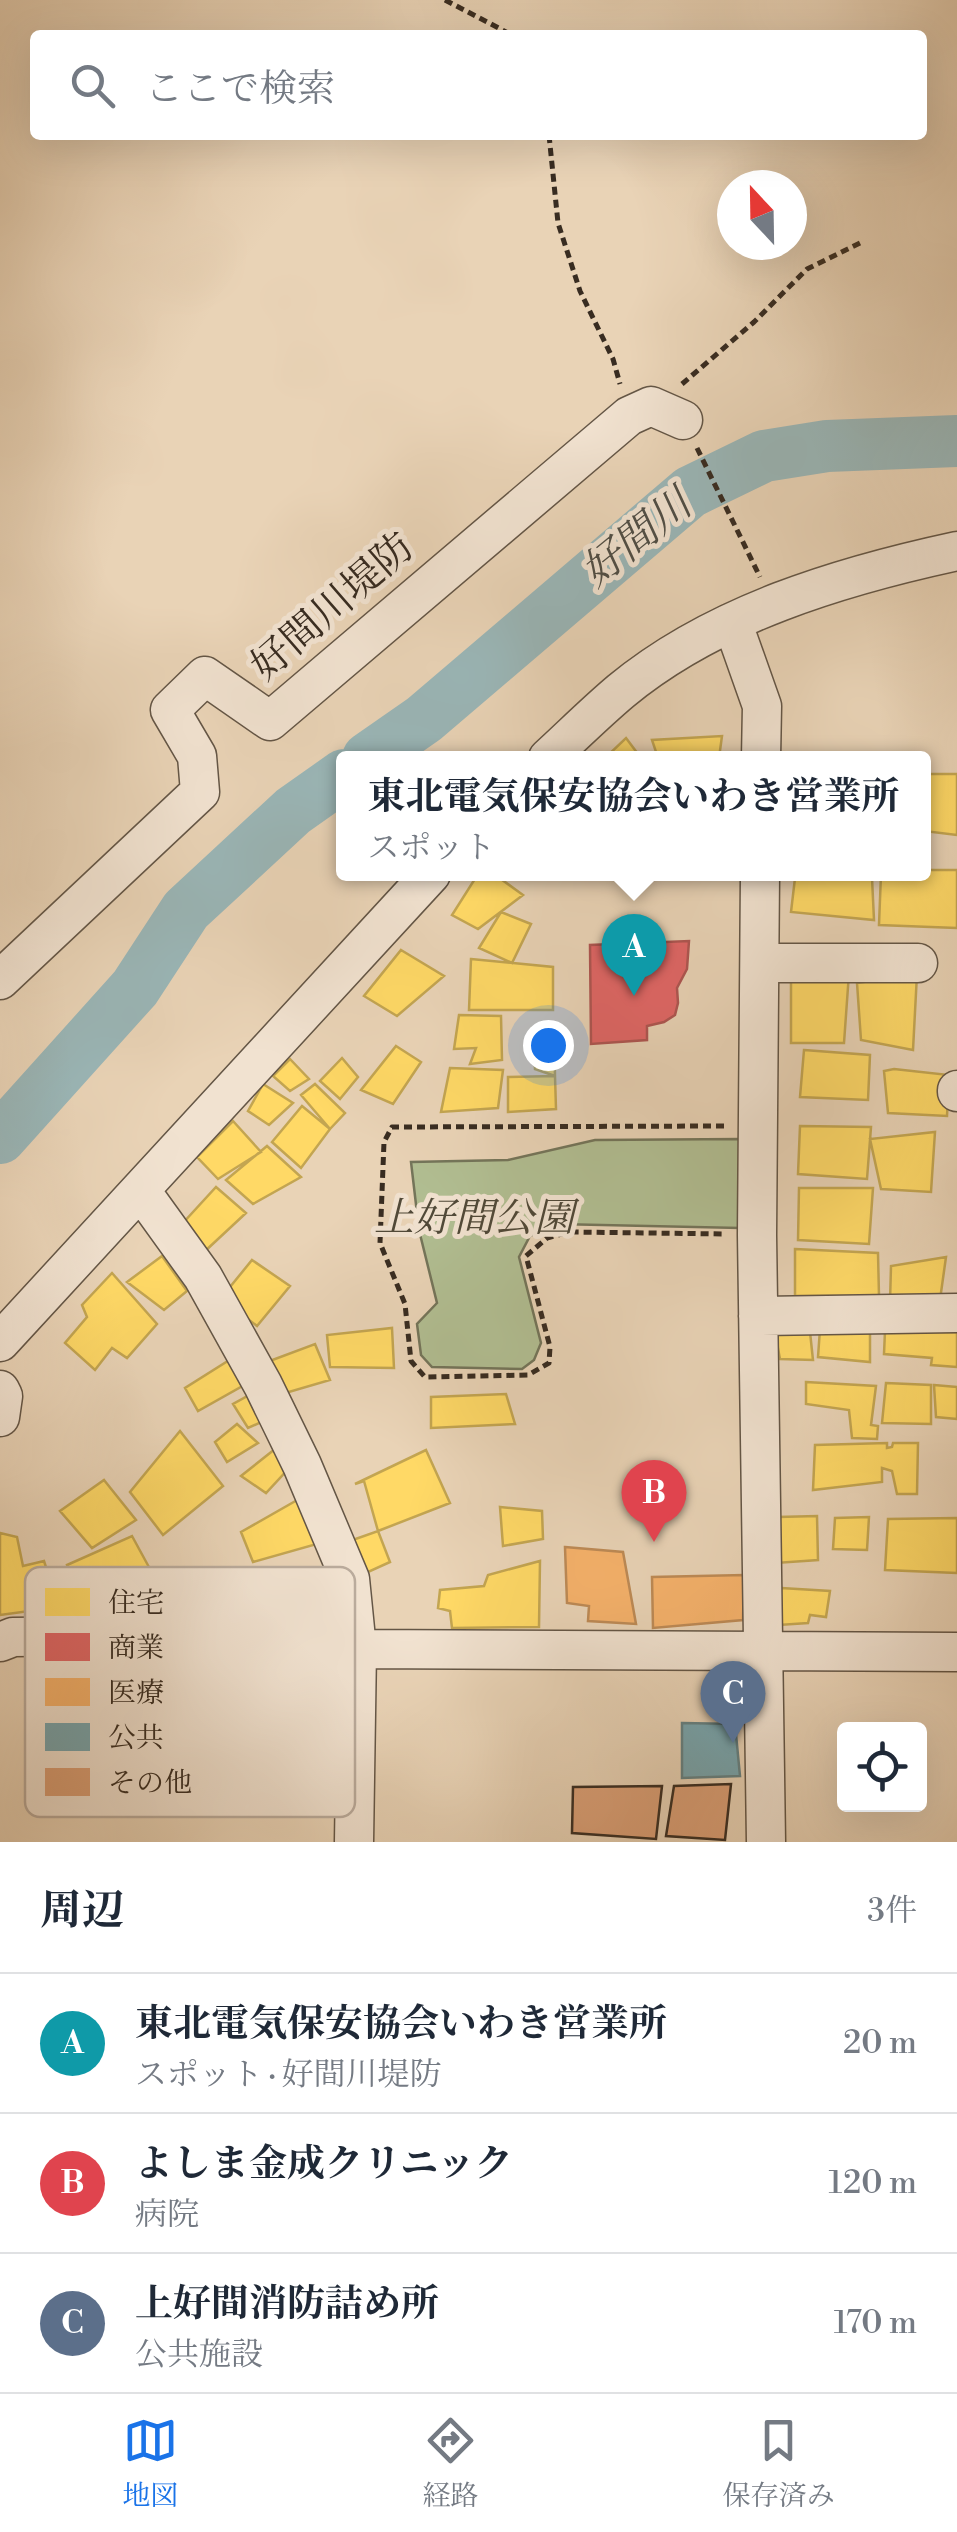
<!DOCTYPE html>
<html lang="ja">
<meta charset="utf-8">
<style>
body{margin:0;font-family:"Libre Bodoni","Noto Serif JP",serif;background:#f6f6f7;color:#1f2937}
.controls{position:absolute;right:30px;bottom:30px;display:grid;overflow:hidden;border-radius:10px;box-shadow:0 10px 40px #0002}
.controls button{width:90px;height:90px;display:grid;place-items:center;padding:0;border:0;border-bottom:2px solid #e0e1e3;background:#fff;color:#1f2937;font:50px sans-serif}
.compass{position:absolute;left:717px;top:170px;width:90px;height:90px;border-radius:50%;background:#fff;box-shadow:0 10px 40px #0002;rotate:338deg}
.you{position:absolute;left:548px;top:1045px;width:35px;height:35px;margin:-25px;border:8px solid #fff;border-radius:50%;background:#1a73e8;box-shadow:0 0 0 15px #1a73e833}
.badge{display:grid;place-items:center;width:65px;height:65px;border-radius:50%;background:#1a73e8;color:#fff;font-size:32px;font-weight:700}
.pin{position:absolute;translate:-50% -82px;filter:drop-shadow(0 2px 5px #0008)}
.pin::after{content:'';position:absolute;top:52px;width:35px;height:30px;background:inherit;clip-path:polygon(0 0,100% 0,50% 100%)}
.popup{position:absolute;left:336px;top:751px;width:595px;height:130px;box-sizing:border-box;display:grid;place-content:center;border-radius:10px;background:#fff;filter:drop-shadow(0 2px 8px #0005);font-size:32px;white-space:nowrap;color:#747a83}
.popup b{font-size:38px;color:#1f2937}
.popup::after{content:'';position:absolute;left:50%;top:100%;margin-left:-20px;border:20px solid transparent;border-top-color:#fff}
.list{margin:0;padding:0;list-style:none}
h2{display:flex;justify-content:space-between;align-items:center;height:130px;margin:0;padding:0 40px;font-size:42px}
h2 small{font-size:32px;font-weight:400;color:#747a83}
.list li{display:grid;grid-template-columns:65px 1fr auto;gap:30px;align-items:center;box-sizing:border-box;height:140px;padding:0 40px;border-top:2px solid #e0e1e3}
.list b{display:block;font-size:38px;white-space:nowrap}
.list p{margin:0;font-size:32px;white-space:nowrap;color:#747a83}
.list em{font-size:32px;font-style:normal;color:#747a83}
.icon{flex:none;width:55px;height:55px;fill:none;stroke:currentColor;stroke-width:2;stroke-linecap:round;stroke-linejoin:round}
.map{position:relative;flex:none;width:957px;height:1842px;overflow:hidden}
.search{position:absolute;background:#fff;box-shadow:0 10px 40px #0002;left:30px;right:30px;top:30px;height:110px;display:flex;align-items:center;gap:25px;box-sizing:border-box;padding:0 35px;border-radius:10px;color:#747a83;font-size:38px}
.sheet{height:550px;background:#fff}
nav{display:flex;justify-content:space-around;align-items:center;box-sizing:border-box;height:140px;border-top:2px solid #e0e1e3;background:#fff;font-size:28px;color:#747a83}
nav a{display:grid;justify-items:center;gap:5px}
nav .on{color:#1a73e8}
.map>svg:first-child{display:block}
.green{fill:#b1be92;stroke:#74755a;stroke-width:2.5}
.homes{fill:#ffd966;stroke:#c3a551;stroke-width:2.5}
.shops{fill:#e06666;stroke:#ae5551;stroke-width:2.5}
.health{fill:#f6b26b;stroke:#bd8a55;stroke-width:2.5}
.public{fill:#76a5af;stroke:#638184;stroke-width:2.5}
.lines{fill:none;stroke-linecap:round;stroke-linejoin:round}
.river{stroke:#9ab6b7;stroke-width:52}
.building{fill:#db9f76;stroke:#382c21;stroke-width:2.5}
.minor-casing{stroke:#645646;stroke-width:41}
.path{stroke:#382c21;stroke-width:5;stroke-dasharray:8 5;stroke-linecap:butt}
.minor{stroke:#f1e2d0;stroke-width:38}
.labels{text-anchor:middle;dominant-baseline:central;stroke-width:10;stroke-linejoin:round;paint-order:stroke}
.street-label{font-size:40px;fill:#382c21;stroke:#f1e2d0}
.park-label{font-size:40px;font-style:italic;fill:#504938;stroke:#f1e2d0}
.water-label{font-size:42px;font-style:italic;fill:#504e46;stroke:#f1e2d0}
.key{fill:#f1e2d0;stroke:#baab9c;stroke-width:2.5}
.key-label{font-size:28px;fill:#382c21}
</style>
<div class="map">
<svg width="957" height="1842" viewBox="0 0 957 1842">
<rect width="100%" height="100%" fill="#e9d3b6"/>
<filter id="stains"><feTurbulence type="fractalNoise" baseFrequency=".002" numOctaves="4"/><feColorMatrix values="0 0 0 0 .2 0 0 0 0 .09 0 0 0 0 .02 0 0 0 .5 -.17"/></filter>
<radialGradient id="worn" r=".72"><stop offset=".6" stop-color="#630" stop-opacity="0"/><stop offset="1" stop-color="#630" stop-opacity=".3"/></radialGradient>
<path class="green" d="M740,1139V1228L556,1224L530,1236L519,1257L541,1343L534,1360L522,1369L432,1367L421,1355L417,1324L437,1303L419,1230L411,1162L508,1160L595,1140Z"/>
<path class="homes" d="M722,736L719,758H658L652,740Z
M626,738L641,758H605Z
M926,774H957V835L924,831Z
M924,870H957V928L879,925L881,874H924Z
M478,874H494L523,895L478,929L452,915Z
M795,878H872L874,920L791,912Z
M501,912L531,924L512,963L479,948Z
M401,950L444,976L397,1016L364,996Z
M471,959L553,967V1010H469Z
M849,973L844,1043H791V978Z
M917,974L913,1050L861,1040L857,983Z
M459,1015L501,1016L502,1060L470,1064L476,1048L454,1049Z
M533,1028L554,1030L555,1076L535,1069Z
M396,1046L421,1062L393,1104L361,1090Z
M804,1050L870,1055L868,1100L800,1097Z
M342,1058L358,1077L340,1099L320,1081Z
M290,1059L309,1079L290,1091L273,1076Z
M450,1068L503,1070L498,1108L441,1112Z
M894,1069L949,1075L947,1116L888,1113L884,1071Z
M555,1076L556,1109L508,1112V1077Z
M263,1084L293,1103L269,1125L248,1111Z
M315,1084L345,1113L330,1129L301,1095Z
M302,1106L330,1129L301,1168L272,1142Z
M233,1121L261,1152L218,1179L197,1157Z
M800,1126L871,1127L867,1179L798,1174Z
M935,1132L931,1192L881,1189L870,1139Z
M267,1146L301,1177L253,1204L226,1180Z
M216,1187L246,1213L203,1253L182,1224Z
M799,1188H873L869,1244L798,1240Z
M795,1249L878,1253L879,1296H795Z
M162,1256L187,1291L164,1310L127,1282Z
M946,1257L939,1307L890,1302L891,1266Z
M252,1260L290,1286L257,1326L221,1298Z
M112,1273L157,1324L127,1358L112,1348L95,1370L65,1343L87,1317L82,1305Z
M392,1328L394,1368L330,1367L327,1335Z
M820,1329L870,1333V1362L818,1357Z
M885,1331L957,1332V1367L931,1365L932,1358L884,1354Z
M810,1332L813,1360L780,1359L775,1333Z
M315,1344L330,1380L282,1394L267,1362Z
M231,1359L246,1384L198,1411L185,1388Z
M806,1382L876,1386L871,1425L878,1426L877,1439L852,1438L849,1410L806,1404Z
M886,1383L931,1385V1424L882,1423Z
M934,1385L957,1387V1419L936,1417Z
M253,1393L266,1420L248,1428L233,1404Z
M506,1394L515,1424L431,1428V1397Z
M237,1424L258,1443L227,1462L215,1442Z
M180,1431L223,1486L163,1535L130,1492Z
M887,1443V1448L892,1447L893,1443H918L917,1494H897L892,1471L882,1468V1482L813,1490L815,1445Z
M275,1449L291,1466L266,1493L241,1476Z
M426,1450L450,1503L378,1531L364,1481L355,1484Z
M104,1480L136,1520L92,1548L60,1511Z
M306,1495L324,1542L253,1562L241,1532Z
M500,1507L542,1511L543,1539L503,1546Z
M817,1516L818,1560L776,1563L778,1517Z
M869,1517L867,1550L833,1549L835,1518Z
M957,1518V1573L885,1570L888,1519Z
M378,1531L390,1562L366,1573L347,1542Z
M0,1533L17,1537L23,1566L44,1561L59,1607L0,1615Z
M132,1536L150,1569L79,1597L67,1565Z
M540,1561L539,1627L452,1628L450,1611L438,1608L440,1590L484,1586L488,1575Z
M154,1578L159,1614L113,1626L108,1595Z
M288,1581L290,1590L280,1595L281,1629L259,1631L255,1595L263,1585Z
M781,1588L830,1591L826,1617L810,1615L808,1623L779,1625Z
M340,1594L344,1627L288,1631L287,1602Z"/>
<path class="shops" d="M689,941L687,969L677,988L678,1003L675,1015L664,1022L647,1026V1040L591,1044L590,945Z"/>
<path class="health" d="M565,1547L623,1552L636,1624L588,1621L589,1606L567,1603Z
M744,1575L743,1620L653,1628L652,1577Z"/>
<path class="public" d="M682,1723L735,1724L740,1776L682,1778Z"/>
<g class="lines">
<path class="river" d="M368,758L424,719L690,492L764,456L827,446L957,441
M0,1138L135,988L186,910L293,811L344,775"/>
</g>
<path class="building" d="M312,1662L291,1734L229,1716L250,1667Z
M233,1665L227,1732L184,1726L180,1670Z
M731,1784L725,1840L666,1836L674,1786Z
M662,1786L656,1839L572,1833L573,1787Z"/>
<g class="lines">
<defs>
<path id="minor" d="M733,624L762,706L761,758
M548,758C572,736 596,712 621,691C714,614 841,576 957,551
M760,874L757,1235L766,1842
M762,963H918
M0,980L200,792L197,756L170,710L205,676L270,721L629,416L651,406L683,420
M957,1090V1092
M141,1191L203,1277L263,1385L302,1465L350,1579L357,1649L354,1842
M758,1316L957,1313
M0,1342L431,874
M0,1390L3,1396L0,1417
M0,1642L13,1637L101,1636L357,1649L957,1652"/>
</defs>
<use href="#minor" class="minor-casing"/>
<path class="path" d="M445,0L512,35
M549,135L558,223L580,291L613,359L620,384
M682,384L754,322L807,269L862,242
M697,448L760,577
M724,1126L392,1127L384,1142L380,1243L405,1304L411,1361L425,1377L528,1375L549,1363L550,1347L526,1256L547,1238L569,1232L725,1234"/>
<use href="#minor" class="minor"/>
</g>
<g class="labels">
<g class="street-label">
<text transform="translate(333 607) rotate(-41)">好間川堤防</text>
</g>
<g class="park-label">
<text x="474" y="1219">上好間公園</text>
</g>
<g class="water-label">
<text transform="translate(637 539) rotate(-39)">好間川</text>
</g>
</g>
<rect x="25" y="1567" width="330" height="250" rx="15" class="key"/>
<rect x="45" y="1588" width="45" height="28" fill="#ffd966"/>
<rect x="45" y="1633" width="45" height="28" fill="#e06666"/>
<rect x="45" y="1678" width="45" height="28" fill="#f6b26b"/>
<rect x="45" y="1723" width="45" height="28" fill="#76a5af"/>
<rect x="45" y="1768" width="45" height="28" fill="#db9f76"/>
<g class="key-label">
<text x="108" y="1612">住宅</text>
<text x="108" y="1657">商業</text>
<text x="108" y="1702">医療</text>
<text x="108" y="1747">公共</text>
<text x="108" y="1792">その他</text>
</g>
<rect width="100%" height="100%" filter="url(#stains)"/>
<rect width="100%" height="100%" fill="url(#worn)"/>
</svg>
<div class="controls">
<button><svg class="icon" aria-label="locate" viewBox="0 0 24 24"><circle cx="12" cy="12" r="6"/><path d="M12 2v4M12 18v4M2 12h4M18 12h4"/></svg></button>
</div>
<svg class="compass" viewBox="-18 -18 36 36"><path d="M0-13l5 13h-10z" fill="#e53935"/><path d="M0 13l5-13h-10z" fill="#747a83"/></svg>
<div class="you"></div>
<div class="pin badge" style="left:634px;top:996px;background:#0f9aa8">A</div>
<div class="popup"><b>東北電気保安協会いわき営業所</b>スポット</div>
<div class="pin badge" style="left:654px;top:1542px;background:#e0444e">B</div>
<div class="pin badge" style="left:733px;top:1743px;background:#5c6f8a">C</div>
<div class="search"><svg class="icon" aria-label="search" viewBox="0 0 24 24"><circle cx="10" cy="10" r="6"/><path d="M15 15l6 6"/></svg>ここで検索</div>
</div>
<section class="sheet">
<h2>周辺<small>3件</small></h2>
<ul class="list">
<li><span class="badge" style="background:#0f9aa8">A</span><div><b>東北電気保安協会いわき営業所</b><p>スポット · 好間川堤防</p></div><em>20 m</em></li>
<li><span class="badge" style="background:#e0444e">B</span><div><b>よしま金成クリニック</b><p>病院</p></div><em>120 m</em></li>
<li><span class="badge" style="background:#5c6f8a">C</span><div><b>上好間消防詰め所</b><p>公共施設</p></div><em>170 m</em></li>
</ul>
</section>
<nav>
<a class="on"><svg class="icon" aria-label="map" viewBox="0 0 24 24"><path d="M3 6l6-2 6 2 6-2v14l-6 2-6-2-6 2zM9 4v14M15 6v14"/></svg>地図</a>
<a><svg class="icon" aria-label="directions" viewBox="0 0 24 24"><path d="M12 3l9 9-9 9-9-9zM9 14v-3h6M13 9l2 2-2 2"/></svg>経路</a>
<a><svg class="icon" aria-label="saved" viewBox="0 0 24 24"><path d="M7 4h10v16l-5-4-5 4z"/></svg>保存済み</a>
</nav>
